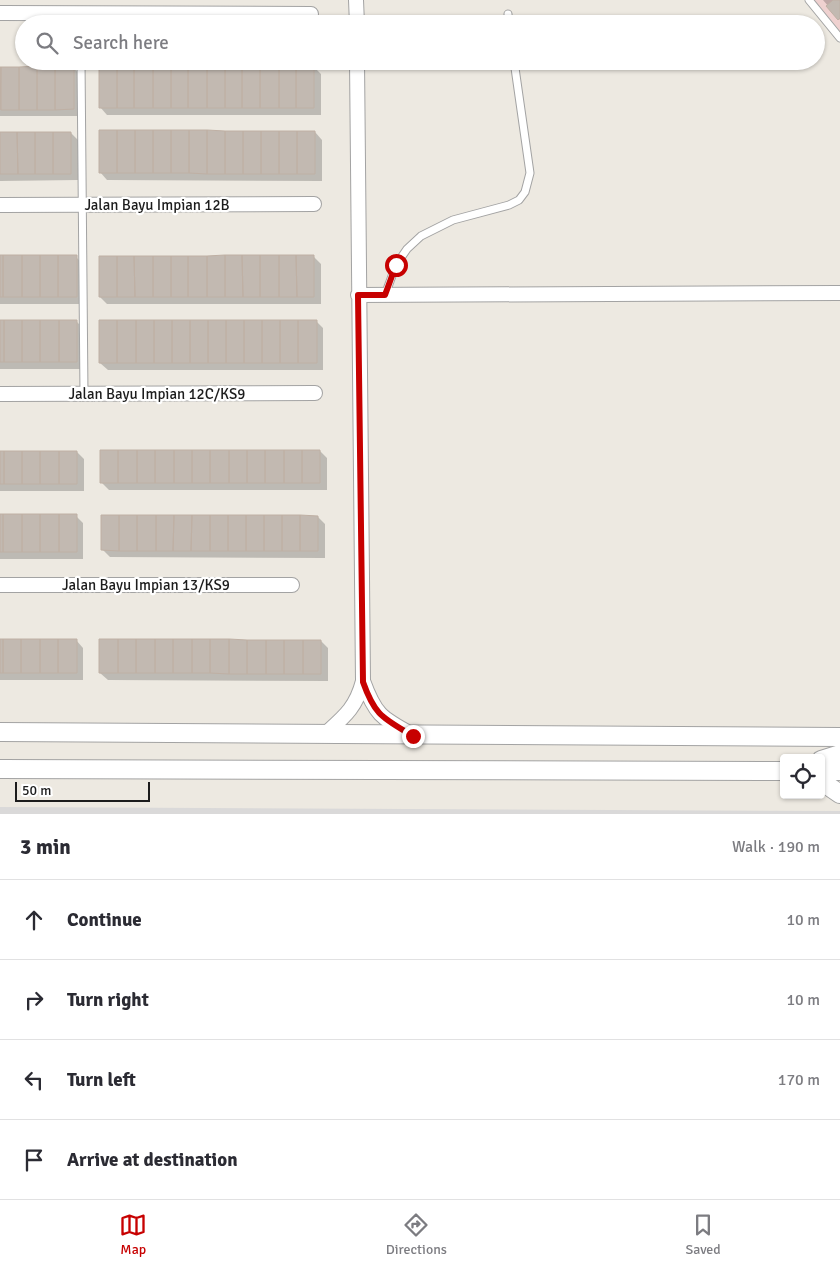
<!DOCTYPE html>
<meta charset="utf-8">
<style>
body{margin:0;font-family:Signika,sans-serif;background:#f7f7f7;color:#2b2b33}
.controls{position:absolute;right:15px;bottom:15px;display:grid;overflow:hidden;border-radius:5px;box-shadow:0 1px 4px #0004}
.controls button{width:45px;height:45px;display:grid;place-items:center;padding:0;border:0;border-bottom:1px solid #e1e1e2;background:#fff;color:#2b2b33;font:25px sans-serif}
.scale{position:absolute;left:15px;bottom:12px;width:135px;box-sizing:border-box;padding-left:5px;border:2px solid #1c1c1c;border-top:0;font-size:14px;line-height:18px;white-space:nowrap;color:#1c1c1c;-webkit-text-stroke:4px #fff;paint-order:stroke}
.stop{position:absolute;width:15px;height:15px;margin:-11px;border:4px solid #c70101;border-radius:50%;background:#fff}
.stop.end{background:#c70101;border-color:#fff;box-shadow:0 1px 5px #0008}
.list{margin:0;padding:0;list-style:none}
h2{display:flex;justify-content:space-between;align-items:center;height:65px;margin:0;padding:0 20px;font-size:21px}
h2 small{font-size:16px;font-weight:400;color:#7c7c81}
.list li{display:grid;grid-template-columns:32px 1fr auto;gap:15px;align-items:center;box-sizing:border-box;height:80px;padding:0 20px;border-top:1px solid #e1e1e2}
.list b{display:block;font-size:19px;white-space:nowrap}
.list em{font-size:16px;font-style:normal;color:#7c7c81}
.icon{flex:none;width:28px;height:28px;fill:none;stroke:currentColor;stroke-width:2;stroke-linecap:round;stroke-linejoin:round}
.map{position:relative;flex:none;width:840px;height:814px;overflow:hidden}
.search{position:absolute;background:#fff;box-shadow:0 1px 4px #0004;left:15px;right:15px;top:15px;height:55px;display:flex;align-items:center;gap:12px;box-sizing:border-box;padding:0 18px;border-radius:28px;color:#7c7c81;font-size:19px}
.sheet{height:385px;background:#fff}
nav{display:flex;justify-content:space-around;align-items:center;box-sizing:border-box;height:70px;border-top:1px solid #e1e1e2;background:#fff;font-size:14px;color:#7c7c81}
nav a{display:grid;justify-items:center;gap:2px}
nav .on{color:#c70101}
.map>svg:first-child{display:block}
.residential{fill:#dad9d9}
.commercial{fill:#efd1d0}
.shadow{fill:#0003}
.building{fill:#c2b9b1;stroke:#bfb0a4}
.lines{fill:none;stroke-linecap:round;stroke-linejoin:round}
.service-casing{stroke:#a3a3a3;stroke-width:9}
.minor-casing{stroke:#a3a3a3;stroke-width:16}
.tertiary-casing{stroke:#a3a3a3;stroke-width:20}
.service{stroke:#fff;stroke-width:7}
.minor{stroke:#fff;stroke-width:14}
.tertiary{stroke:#fff;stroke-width:18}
.route{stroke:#c70101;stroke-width:6}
.labels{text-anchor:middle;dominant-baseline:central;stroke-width:4.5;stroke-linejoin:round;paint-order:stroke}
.street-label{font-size:15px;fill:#1c1c1c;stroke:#fff}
</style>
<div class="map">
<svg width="840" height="814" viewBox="0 0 840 814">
<rect width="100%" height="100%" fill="#ede9e1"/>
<path class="residential" d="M0,807L840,811V814H0Z"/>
<path class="commercial" d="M814,0H840V31Z"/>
<path class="shadow" d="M823,0H840V20Z
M73,67L80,75V116H0V68Z
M314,67L321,74V115H107L100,107Z
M315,132L322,140V181L107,180L100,172Z
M0,133H71L78,140V180L0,181Z
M0,257H76L83,264V304H0Z
M314,257L321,264V304H107L100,297Z
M316,321L323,328V370H108L100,363Z
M0,322H77L84,329V369H0Z
M320,451L327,458V490H109L101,482Z
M0,452H77L84,459V491H0Z
M0,516H76L83,523V559H0Z
M318,517L325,524V558L110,557L103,550Z
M0,640H76L83,648V680H0Z
M321,641L328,648V681L108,680L100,673Z"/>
<path class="building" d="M833,0H840V18L838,20L826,6Z
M37,66H55V110H37Z
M37,66V110H19V67Z
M55,66H74V109L55,110Z
M99,66H117V108H99Z
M117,66H134V108H117Z
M134,66H153V108H134Z
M153,66H171V108H153Z
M171,66H188V108H171Z
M188,66H207V108H188Z
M207,66H225V108H207Z
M225,66H242V108H225Z
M242,66H260V108H242Z
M260,66H279V108H260Z
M279,66H296V108H279Z
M296,66H314V108H296Z
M0,67H1L0,110Z
M1,67H19V110H1Z
M99,130H117V173H99Z
M117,130H135V173H117Z
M135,130H153V173H135Z
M153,130H171V173H153Z
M171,130H189V173H171Z
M189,130H207V174L189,173Z
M207,130L225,131V174H207Z
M225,131H243V174H225Z
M243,131H261V174H243Z
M261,131H279V174H261Z
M279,131H297V174H279Z
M297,131H315V174H297Z
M0,132H17L18,174H0Z
M17,132H35V174H18Z
M35,132H53V174H35Z
M53,132H71V174H53Z
M0,255H3V297H0Z
M3,255H22V297H3Z
M22,255H40V297H22Z
M40,255H58V297H40Z
M58,255H77V297H58Z
M225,255H242L243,297H225Z
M225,255V297H207V256Z
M242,255H260V297H243Z
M260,255H279V297H260Z
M279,255H296L297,297H279Z
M296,255H314V297H297Z
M99,256H117V297H99Z
M117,256H134L135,297H117Z
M134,256H153V297H135Z
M153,256H171V297H153Z
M171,256H188V297H171Z
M188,256H207V297H188Z
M0,320H4V362H0Z
M4,320H22V362H4Z
M22,320H40V362H22Z
M40,320H59V362H40Z
M59,320H77V362H59Z
M99,320H117V363H99Z
M117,320H136V363H117Z
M136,320H154V363H136Z
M154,320H172V363H154Z
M172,320H190V363H172Z
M190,320H208V363H190Z
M208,320H226V363H208Z
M226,320H244V363H226Z
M244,320H262V363H244Z
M262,320H280V363H262Z
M280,320H298V363H280Z
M298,320H317V363H298Z
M100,450H118V483H100Z
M118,450H137V483H118Z
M137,450H155V483H137Z
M155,450H174V483H155Z
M174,450H192V483H174Z
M192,450H210V483H192Z
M210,450H229V483H210Z
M229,450H247V483H229Z
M247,450H265V483H247Z
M265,450H284V483H265Z
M284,450H302V483H284Z
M302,450H320V483H302Z
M0,451H4V484H0Z
M4,451H22V484H4Z
M22,451H40V484H22Z
M40,451H59V484H40Z
M59,451H77V484H59Z
M0,514H3V552H0Z
M3,514H22V552H3Z
M22,514H40V552H22Z
M40,514H59V552H40Z
M59,514H77V552H59Z
M101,515H119V551L101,550Z
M119,515H137V551H119Z
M137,515H156V551H137Z
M156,515H174L173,551H156Z
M174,515H192L191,551H173Z
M192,515H210V551H191Z
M210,515H228V551H210Z
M228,515H246V551H228Z
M246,515H264V551H246Z
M264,515H282V551H264Z
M282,515H300V551H282Z
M300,515L318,516V551H300Z
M0,639H3V673H0Z
M3,639H21V673H3Z
M21,639H40V673H21Z
M40,639H58V673H40Z
M58,639H77V673H58Z
M99,639H118V673H99Z
M118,639H136V673H118Z
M136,639H155V673H136Z
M155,639H173V673H155Z
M173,639H192V673H173Z
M192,639H210V673H192Z
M210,639H229V674L210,673Z
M229,639L247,640V674H229Z
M247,640H266V674H247Z
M266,640H284V674H266Z
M284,640H303V674H284Z
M303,640H321V674H303Z"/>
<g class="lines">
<defs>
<path id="service" d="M809,0L840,38
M508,14L509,24
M81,61L84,394
M385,295L396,265L407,249L421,236L453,220L509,205L519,200L525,192L530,173L514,61"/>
<path id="minor" d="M356,0L357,24
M0,13L311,14
M0,205L314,204
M358,295L840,293
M0,394L315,393
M0,585H292
M363,681C375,714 381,718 411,734
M325,734C344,717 356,708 363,681L357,61"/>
<path id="tertiary" d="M0,732L840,737
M821,760L840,754
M0,769L784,771
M821,771H840
M821,781L840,794"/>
</defs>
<use href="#service" class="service-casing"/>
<use href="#minor" class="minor-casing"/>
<use href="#tertiary" class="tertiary-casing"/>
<use href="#service" class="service"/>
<use href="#minor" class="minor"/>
<use href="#tertiary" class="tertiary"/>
</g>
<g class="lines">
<path class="route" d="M396,265L385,295H358L363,682C375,716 383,718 413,736"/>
</g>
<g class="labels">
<g class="street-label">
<text x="157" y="205">Jalan Bayu Impian 12B</text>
<text x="157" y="394">Jalan Bayu Impian 12C/KS9</text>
<text x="146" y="585">Jalan Bayu Impian 13/KS9</text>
</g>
</g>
</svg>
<div class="controls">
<button><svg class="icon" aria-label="locate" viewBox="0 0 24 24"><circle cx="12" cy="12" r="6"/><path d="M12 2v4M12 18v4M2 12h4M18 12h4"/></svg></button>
</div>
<div class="scale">50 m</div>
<div class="stop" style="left:396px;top:265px"></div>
<div class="stop end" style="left:413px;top:736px"></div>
<div class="search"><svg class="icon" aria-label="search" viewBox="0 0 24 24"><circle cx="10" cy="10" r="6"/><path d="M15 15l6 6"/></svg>Search here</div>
</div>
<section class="sheet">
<h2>3 min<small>Walk · 190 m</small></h2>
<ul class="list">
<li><svg class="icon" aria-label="ahead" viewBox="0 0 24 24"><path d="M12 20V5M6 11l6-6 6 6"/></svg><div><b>Continue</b></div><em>10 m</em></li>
<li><svg class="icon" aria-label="right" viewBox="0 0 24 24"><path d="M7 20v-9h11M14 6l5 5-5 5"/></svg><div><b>Turn right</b></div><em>10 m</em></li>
<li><svg class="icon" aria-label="left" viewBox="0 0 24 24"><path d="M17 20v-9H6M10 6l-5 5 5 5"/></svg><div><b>Turn left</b></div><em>170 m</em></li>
<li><svg class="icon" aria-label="arrive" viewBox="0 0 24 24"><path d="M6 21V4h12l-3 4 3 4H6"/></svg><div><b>Arrive at destination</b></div></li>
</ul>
</section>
<nav>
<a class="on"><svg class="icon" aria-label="map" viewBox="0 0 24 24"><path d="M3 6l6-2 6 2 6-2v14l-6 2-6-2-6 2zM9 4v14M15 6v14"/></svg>Map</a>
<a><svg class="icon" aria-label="directions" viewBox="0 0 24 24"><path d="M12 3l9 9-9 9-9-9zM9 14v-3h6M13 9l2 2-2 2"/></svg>Directions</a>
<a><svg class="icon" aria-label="saved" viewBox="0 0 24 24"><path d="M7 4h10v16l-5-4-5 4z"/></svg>Saved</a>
</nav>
